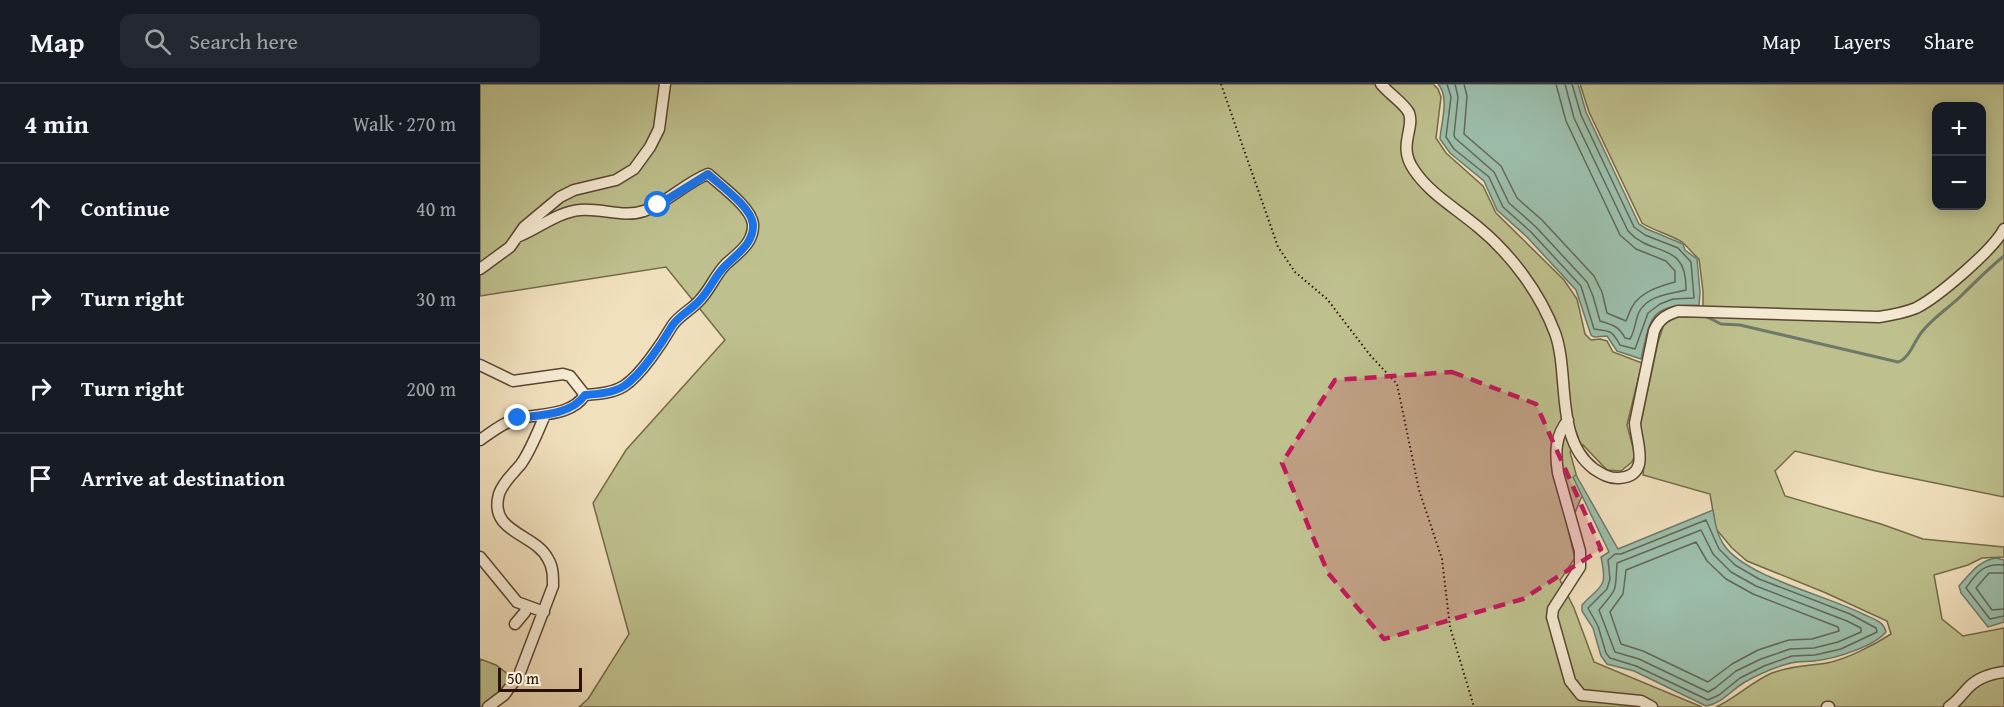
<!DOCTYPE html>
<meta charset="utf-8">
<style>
body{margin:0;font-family:"Gentium Book Plus",serif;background:#242831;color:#f1f3f6}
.controls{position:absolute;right:18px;top:18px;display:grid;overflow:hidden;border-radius:12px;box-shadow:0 3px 15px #0003}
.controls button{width:54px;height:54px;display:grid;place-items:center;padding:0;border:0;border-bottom:2px solid #363941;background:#171b24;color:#f1f3f6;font:30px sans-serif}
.scale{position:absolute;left:18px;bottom:15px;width:84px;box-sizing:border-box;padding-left:6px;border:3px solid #291203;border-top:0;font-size:16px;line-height:21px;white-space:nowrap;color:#291203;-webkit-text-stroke:4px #f6ebd4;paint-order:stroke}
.stop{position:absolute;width:18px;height:18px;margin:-14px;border:4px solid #1a73e8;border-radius:50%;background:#fff}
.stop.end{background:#1a73e8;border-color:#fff;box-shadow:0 2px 6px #0008}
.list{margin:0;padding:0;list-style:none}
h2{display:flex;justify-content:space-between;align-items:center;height:78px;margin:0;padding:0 24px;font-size:26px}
h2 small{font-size:20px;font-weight:400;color:#9ea1a6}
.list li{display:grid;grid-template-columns:39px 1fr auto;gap:18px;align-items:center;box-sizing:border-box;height:90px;padding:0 24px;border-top:2px solid #363941}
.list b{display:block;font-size:22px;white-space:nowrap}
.list em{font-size:20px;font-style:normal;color:#9ea1a6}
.icon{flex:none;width:33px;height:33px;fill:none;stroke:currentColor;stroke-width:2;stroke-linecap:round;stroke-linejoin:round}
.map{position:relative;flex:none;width:1524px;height:623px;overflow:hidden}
header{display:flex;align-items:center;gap:36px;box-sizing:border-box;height:84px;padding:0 30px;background:#171b24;border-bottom:2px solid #363941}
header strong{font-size:28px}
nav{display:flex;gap:33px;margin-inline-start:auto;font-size:21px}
.search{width:420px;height:54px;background:#242831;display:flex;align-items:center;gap:15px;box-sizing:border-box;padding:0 21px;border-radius:12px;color:#9ea1a6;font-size:22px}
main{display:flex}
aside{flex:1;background:#171b24}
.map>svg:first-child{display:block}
.green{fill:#bec18e;stroke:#746a48;stroke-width:1.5;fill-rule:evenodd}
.water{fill:#9cbeab;stroke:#6e7968;stroke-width:1.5}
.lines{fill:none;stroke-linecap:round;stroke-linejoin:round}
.shore{stroke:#626857;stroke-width:1.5}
.stream{stroke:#6e7968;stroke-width:3}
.street-casing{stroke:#5b4632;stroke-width:13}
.path{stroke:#291203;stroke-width:2;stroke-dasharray:1.5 3;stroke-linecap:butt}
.street{stroke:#f6ebd4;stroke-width:10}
.route{stroke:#1a73e8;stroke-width:8}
.marked{fill:#c2185b;fill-opacity:0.2;stroke:#c2185b;stroke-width:4.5;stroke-dasharray:12 8;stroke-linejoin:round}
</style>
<header>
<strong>Map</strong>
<div class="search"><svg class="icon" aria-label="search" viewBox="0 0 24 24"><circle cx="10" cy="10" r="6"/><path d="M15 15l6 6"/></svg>Search here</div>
<nav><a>Map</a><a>Layers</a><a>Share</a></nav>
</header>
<main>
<aside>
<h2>4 min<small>Walk · 270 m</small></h2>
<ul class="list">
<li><svg class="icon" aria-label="ahead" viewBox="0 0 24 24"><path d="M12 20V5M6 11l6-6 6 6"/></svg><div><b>Continue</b></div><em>40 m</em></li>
<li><svg class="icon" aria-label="right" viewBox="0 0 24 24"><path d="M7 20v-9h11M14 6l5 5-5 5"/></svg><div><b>Turn right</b></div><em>30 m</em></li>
<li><svg class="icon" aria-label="right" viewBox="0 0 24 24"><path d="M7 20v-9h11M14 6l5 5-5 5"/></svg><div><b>Turn right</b></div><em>200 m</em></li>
<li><svg class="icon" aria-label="arrive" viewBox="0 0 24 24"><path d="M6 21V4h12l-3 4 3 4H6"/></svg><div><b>Arrive at destination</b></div></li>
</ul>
</aside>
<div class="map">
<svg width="1524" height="623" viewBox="0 0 1524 623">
<rect width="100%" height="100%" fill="#f1e0bd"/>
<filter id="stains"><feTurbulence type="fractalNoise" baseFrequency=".00333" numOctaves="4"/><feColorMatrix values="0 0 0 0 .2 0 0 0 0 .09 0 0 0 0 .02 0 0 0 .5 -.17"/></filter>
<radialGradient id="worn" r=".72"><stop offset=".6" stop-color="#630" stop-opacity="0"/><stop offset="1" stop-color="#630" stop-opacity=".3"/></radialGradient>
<path class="green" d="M0,0H953L958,5L961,13L956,54L966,69L1003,102L1016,129L1084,196L1097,215L1105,250L1111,256L1120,255L1127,257L1133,268L1162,279L1147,341L1155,371L1152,378L1141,387L1127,386L1103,361L1090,368L1102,412L1088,445L1095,474L1080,496L1094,524L1114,578L1222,623H99L108,615L149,550L113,419L146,366L245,256L186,183L0,212Z
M1100,0H1524V413L1396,387L1315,367L1295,387L1305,412L1401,440L1443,455L1524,463V473L1502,474L1488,481L1454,491L1462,535L1483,552L1524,544V623H1236C1256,614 1271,598 1292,589C1310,582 1328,582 1347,579C1367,575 1394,561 1411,550L1407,537L1346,509L1267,477L1252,464L1236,445L1230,410L1163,391L1165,370L1160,343L1178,258L1184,240L1195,233H1223V207L1219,175C1213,170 1207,162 1202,158C1189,150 1174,147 1162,139L1109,28ZM1456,22H1502V122H1456Z
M0,575L16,581L33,594L25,605L4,623H0Z"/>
<path class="water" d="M958,0H1098L1106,28L1159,140L1167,145L1203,160L1205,166L1217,175L1220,208L1219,221C1170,221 1171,231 1161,275L1137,267L1127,252L1114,253L1111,251L1096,206L1047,153L1017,126L1004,97L970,69L960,55C961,39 970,13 958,0Z
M1096,391L1138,465L1233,426C1235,439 1237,451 1244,461C1265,493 1349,512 1385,531C1394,535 1404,538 1406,548C1393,563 1354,575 1334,577C1327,578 1319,577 1311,579C1295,583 1279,590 1265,598C1251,606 1243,619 1226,622L1154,587L1127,580L1121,572L1113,544L1102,527V521C1121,500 1128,506 1121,473L1129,468L1093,393Z
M1516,474L1524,476V538L1508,543L1481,509L1479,502C1491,489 1498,477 1516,474Z"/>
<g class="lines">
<path class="shore" d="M967,0L971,13L966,53L974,65L1009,93L1023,123L1051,148L1101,202L1114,245C1130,247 1132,246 1140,261L1155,265L1168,229L1180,220L1193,215L1214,214L1211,178L1198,164L1165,151L1154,143L1101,31L1092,0
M975,0L978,13L974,51L975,54L1014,88L1029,119L1056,143L1107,198L1113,212L1120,237C1131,240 1139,242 1145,254L1150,255C1155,247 1155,237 1159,228C1168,211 1190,210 1206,206C1207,156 1172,174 1148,147L1094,34L1085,0
M984,0L987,12L984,50L1021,82L1037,114L1062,136L1114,192L1122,208L1127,229L1146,237C1148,233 1149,228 1152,223C1160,208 1180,202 1195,198V187L1186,177L1156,165L1140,151L1086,37L1076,0
M1226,436L1239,465L1255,481L1279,495L1370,530L1396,544L1397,548L1361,565L1335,571L1312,572L1284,582L1260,594L1239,611L1228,616L1156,582L1130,574L1126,569L1118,542L1108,524L1127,505L1130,495L1128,476L1135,470H1141Z
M1221,446L1233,470L1251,488L1276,502L1367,537L1381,544V548L1358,558L1334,564L1310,565L1281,575L1256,587L1235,604L1228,608L1159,575L1135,568L1119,526C1138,503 1135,510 1137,479Z
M1216,458L1227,477L1246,495L1273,510L1358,543L1359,547L1332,555L1309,556L1278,566L1252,580L1228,598L1163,567L1141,560L1130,528L1143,510L1146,486Z
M1524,481C1504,479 1497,488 1486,504L1510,535L1524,532
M1524,489H1509L1496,504L1512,526L1524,525"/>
<path class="stream" d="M1227,233L1241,240L1260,241L1418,278C1429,275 1434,258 1441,249C1452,234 1469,224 1482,211C1496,197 1508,185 1524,172"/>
<defs>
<path id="street" d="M901,0C908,9 925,20 929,29C935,45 917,62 934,86C950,110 977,125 998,143C1031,170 1060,209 1075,249C1090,290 1074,355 1114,385C1122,390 1130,395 1139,394C1172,392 1156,358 1155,339L1174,247C1179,235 1186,231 1198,227L1399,233C1412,231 1424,229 1436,224C1458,213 1513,166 1524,145
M37,153C58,145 77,128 100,126C122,124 143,134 164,127C187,119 205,99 228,90C241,102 271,123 273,140C274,159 258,169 246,180C235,191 230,206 219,217C211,226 198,232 192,242C182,259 161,291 144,302C133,309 118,310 105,311
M0,185L30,163L44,143L80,113L94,106L136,96L154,85L170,63L179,45L185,0
M0,281L33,297L83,290L90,292L105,311C90,333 60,329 36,335C22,339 12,348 0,356
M1088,336C1075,352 1075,369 1078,389L1100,467V483L1073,525L1072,533L1090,597L1101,611L1161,617L1172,623
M0,473L37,518L64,528
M35,540L45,528L46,523
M8,623L24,611L39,591L73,502C73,492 73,483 68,475C55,449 8,449 19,410C23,398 33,390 41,380C51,366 58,347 65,331
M1347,623H1349
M1469,623C1478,617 1482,610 1489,603C1499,593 1511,590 1524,588"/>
</defs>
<use href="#street" class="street-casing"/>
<path class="path" d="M741,0L798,163L815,188L847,215L890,271L917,300L939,406L962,475L970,543L994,623"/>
<use href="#street" class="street"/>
</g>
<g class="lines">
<path class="route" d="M38,334C60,331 91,331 105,311C118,310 133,309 144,302C161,291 182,259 192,242C198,232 211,226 219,217C230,206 235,191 246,181C258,169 274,159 273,140C271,123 241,102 228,90L178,121"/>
</g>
<path class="marked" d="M972,288L1056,320L1121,465L1043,515L904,555L848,489L802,379L855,296Z"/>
<rect width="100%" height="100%" filter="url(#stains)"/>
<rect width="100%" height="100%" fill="url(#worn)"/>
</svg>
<div class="controls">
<button>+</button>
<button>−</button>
</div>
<div class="scale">50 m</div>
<div class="stop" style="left:178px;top:121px"></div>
<div class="stop end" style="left:38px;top:334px"></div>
</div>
</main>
